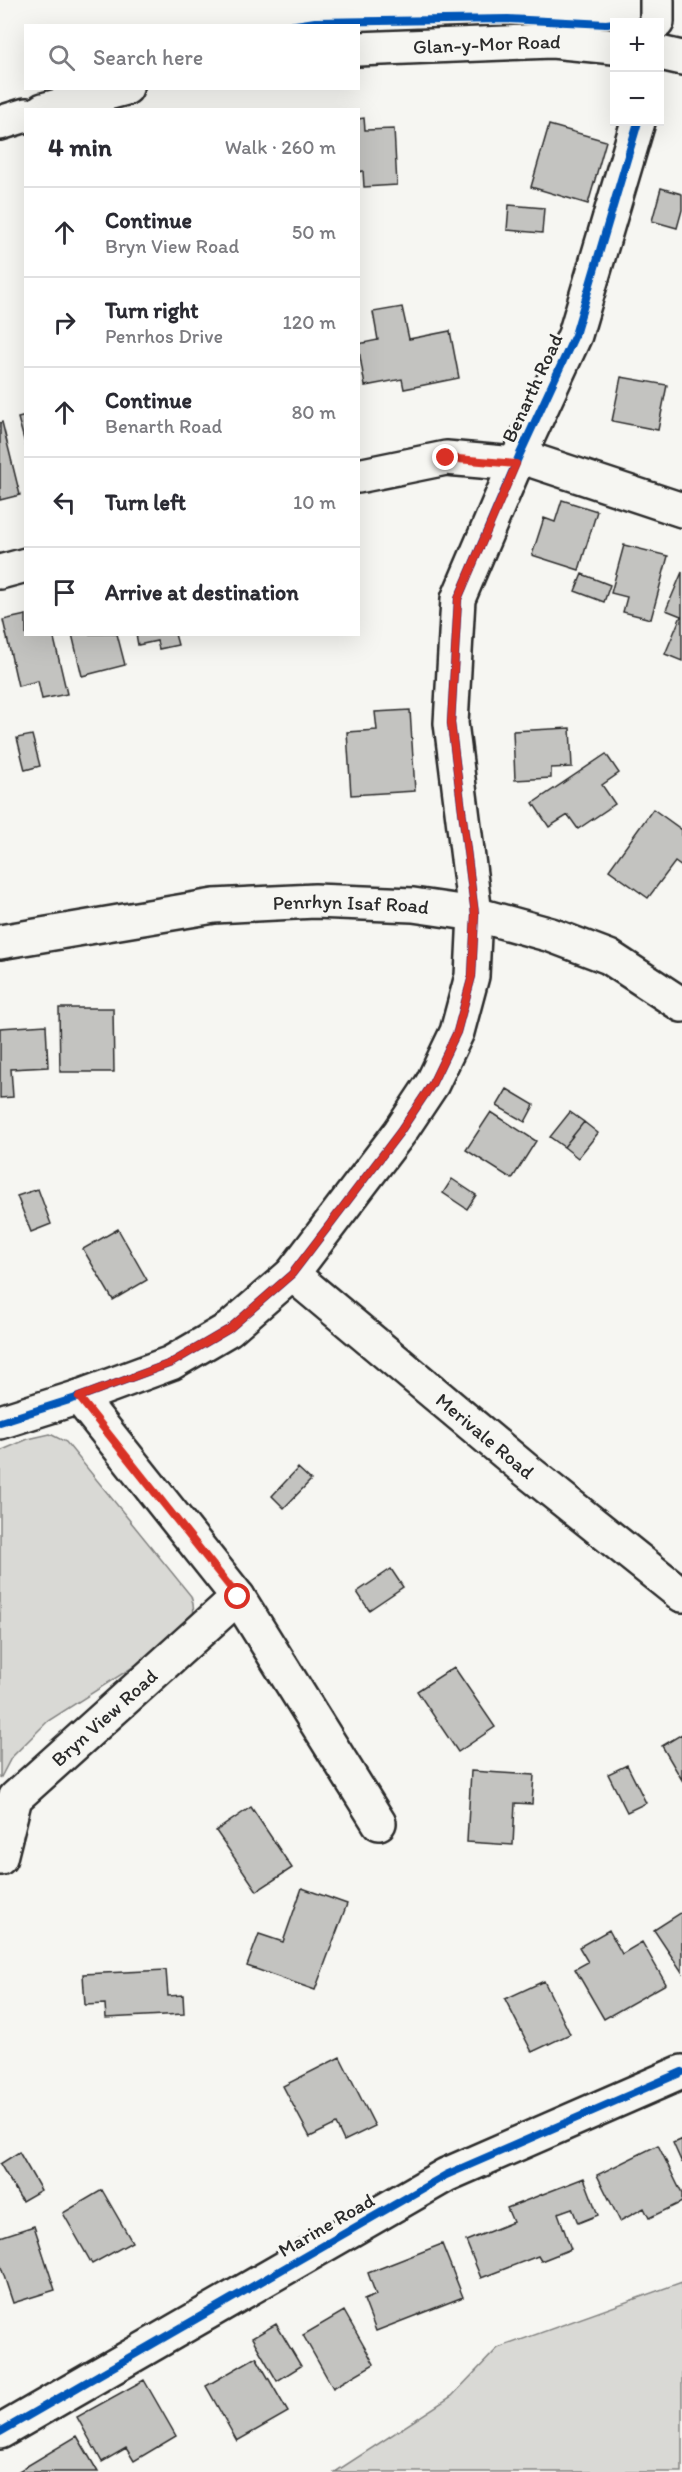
<!DOCTYPE html>
<meta charset="utf-8">
<style>
body{margin:0;font-family:Itim,sans-serif;background:#f2f2f3;color:#2b2b33}
.controls{position:absolute;right:18px;top:18px;display:grid;overflow:hidden;border-radius:0px;box-shadow:0 6px 24px #0002}
.controls button{width:54px;height:54px;display:grid;place-items:center;padding:0;border:0;border-bottom:2px solid #e1e1e2;background:#fff;color:#2b2b33;font:30px sans-serif}
.stop{position:absolute;width:18px;height:18px;margin:-14px;border:4px solid #d93025;border-radius:50%;background:#fff}
.stop.end{background:#d93025;border-color:#fff;box-shadow:0 2px 6px #0008}
.list{margin:0;padding:0;list-style:none}
h2{display:flex;justify-content:space-between;align-items:center;height:78px;margin:0;padding:0 24px;font-size:26px}
h2 small{font-size:20px;font-weight:400;color:#7c7c81}
.list li{display:grid;grid-template-columns:39px 1fr auto;gap:18px;align-items:center;box-sizing:border-box;height:90px;padding:0 24px;border-top:2px solid #e1e1e2}
.list b{display:block;font-size:22px;white-space:nowrap}
.list p{margin:0;font-size:20px;white-space:nowrap;color:#7c7c81}
.list em{font-size:20px;font-style:normal;color:#7c7c81}
.icon{flex:none;width:33px;height:33px;fill:none;stroke:currentColor;stroke-width:2;stroke-linecap:round;stroke-linejoin:round}
.map{position:relative;flex:none;width:682px;height:2472px;overflow:hidden}
.search{position:absolute;background:#fff;box-shadow:0 6px 24px #0002;left:24px;top:24px;width:336px;height:66px;display:flex;align-items:center;gap:15px;box-sizing:border-box;padding:0 21px;border-radius:0px;color:#7c7c81;font-size:22px}
.panel{position:absolute;background:#fff;box-shadow:0 6px 24px #0002;left:24px;top:108px;width:336px;height:528px;border-radius:0px}
.map>svg:first-child{display:block}
.green{fill:#d9d9d5;stroke:#828280;stroke-width:1.5}
.building{fill:#c3c3c0;stroke:#2b2b2b;stroke-width:1.5}
.lines{fill:none;stroke-linecap:round;stroke-linejoin:round}
.street-casing{stroke:#2b2b2b;stroke-width:38}
.secondary-casing{stroke:#2b2b2b;stroke-width:38}
.street{stroke:#f6f6f2;stroke-width:33}
.secondary{stroke:#f6f6f2;stroke-width:33}
.cycleway-casing{stroke:#f6f6f2;stroke-width:11}
.cycleway{stroke:#0057b8;stroke-width:8}
.route{stroke:#d93025;stroke-width:8}
.labels{text-anchor:middle;dominant-baseline:central;stroke-width:6;stroke-linejoin:round;paint-order:stroke}
.street-label{font-size:20px;fill:#2b2b2b;stroke:#f6f6f2}
</style>
<div class="map">
<svg width="682" height="2472" viewBox="0 0 682 2472">
<rect width="100%" height="100%" fill="#f6f6f2"/>
<filter id="ink" filterUnits="userSpaceOnUse"><feTurbulence type="fractalNoise" baseFrequency=".0167" numOctaves="2"/><feDisplacementMap in="SourceGraphic" scale="12" xChannelSelector="R" yChannelSelector="G"/><feConvolveMatrix kernelMatrix="1 2 1 2 8 2 1 2 1" color-interpolation-filters="sRGB"/></filter>
<g filter="url(#ink)">
<path class="green" d="M50,1434L66,1442L191,1596C198,1617 191,1625 177,1639L48,1721L11,1758L0,1779V1451L28,1439Z
M682,2282V2472H335L452,2396L498,2348Z"/>
<path class="building" d="M364,118L365,130L394,129L397,185L364,187L363,171L358,172V119Z
M549,125L606,141L588,204L531,187Z
M661,188L682,194V210L677,228L652,221Z
M509,205L544,208L542,233L507,230Z
M402,307L409,339L450,331L459,378L404,389L402,379L365,386L358,344L378,340L373,312Z
M621,377L667,385L658,430L612,421Z
M26,416V447L18,418Z
M2,422L20,495L0,500V423Z
M562,500L597,511L579,570L532,555L544,518L555,522Z
M624,545L668,556L651,619L623,612L627,597L611,593Z
M682,572V661L665,654L681,616L666,610Z
M582,574L610,585L604,602L575,591Z
M26,615V634H53L67,694L42,699L38,681L18,686L3,620Z
M72,634H117L125,665L82,676Z
M136,634H175L178,645L159,649L157,641L138,645Z
M410,710L415,791L351,795L347,732L377,730L375,712Z
M570,728L572,767L551,768V778L515,780L513,731Z
M32,735L40,766L25,770L17,738Z
M606,754L619,773L602,785L615,804L578,829L568,815L549,827L533,803Z
M653,809L682,830V867L675,862L648,898L609,870Z
M59,1008H113L114,1072H60Z
M46,1025L48,1067L11,1069L13,1097L0,1098V1028Z
M507,1089L534,1105L525,1122L497,1106Z
M491,1112L536,1141L512,1179L466,1150Z
M570,1112L584,1122L564,1147L550,1137Z
M584,1122L598,1133L578,1158L564,1147Z
M452,1179L476,1195L467,1209L443,1193Z
M38,1189L51,1224L31,1232L17,1196Z
M118,1229L147,1280L113,1300L83,1249Z
M298,1468L311,1480L284,1508L272,1496Z
M391,1569L403,1587L369,1610L357,1592Z
M454,1667L495,1727L458,1752L417,1691Z
M682,1734V1780L662,1746Z
M627,1765L646,1803L627,1812L608,1774Z
M471,1771L534,1775L532,1804L515,1803L513,1845L467,1842Z
M251,1807L292,1868L257,1891L216,1831Z
M302,1888L347,1904L315,1990L247,1966L259,1934L283,1942Z
M682,1912V1972L654,1930Z
M609,1930L622,1954L642,1942L666,1984L604,2019L575,1969L588,1962L579,1947Z
M166,1970L168,1996L183,1995L184,2014L106,2018L105,2004L85,2005L83,1974Z
M544,1981L570,2034L532,2052L505,1999Z
M340,2057L375,2126L344,2141L336,2124L310,2137L283,2086Z
M682,2139V2163L673,2143Z
M658,2145L682,2194V2202L649,2218L644,2208L620,2221L597,2175Z
M19,2152L41,2190L22,2201L0,2164Z
M584,2178L598,2215L578,2223L572,2208L558,2213L571,2249L541,2261L538,2256L481,2278L466,2241L513,2222L507,2208Z
M102,2190L132,2242L92,2264L63,2213Z
M34,2226L55,2290L13,2303L0,2264V2237Z
M442,2244L463,2297L376,2331L364,2300L376,2295L368,2273Z
M344,2311L374,2364L333,2388L303,2335Z
M276,2324L301,2366L277,2381L252,2338Z
M256,2357L288,2412L237,2441L206,2386Z
M144,2380L176,2436L134,2461L126,2448L102,2462L77,2417Z
M77,2436L98,2472H17Z"/>
<g class="lines">
<defs>
<g id="street">
<path d="M657,22V0"/>
<path d="M519,456L682,510"/>
<path d="M358,476L446,458L517,464"/>
<path d="M0,572L26,565"/>
<path id="s1" d="M0,942L214,906L315,901L413,905L475,914L551,935L609,957L682,1005"/>
<path id="s2" d="M292,1274L526,1470L682,1595"/>
<path d="M79,1397L238,1597L379,1823"/>
<path d="M0,1422L79,1397L171,1363L229,1329L292,1274L400,1132L432,1084L457,1032L472,976L475,914L451,723L458,599L519,456L575,335L638,122"/>
<path id="s3" d="M0,1858L15,1798L238,1597"/>
</g>
<g id="secondary">
<path id="s4" d="M358,49L552,41L614,47"/>
<path d="M660,53L682,58"/>
<path d="M43,110L126,88"/>
<path d="M0,123L26,115"/>
<path d="M0,2432L446,2175L682,2072"/>
</g>
</defs>
<use href="#street" class="street-casing"/>
<use href="#secondary" class="secondary-casing"/>
<use href="#street" class="street"/>
<use href="#secondary" class="secondary"/>
<defs>
<path id="cycleway" d="M289,26L315,22L508,19L606,24L614,23
M0,1422L79,1397L171,1363L229,1329L292,1274L400,1132L432,1084L457,1032L472,976L475,914L451,723L458,599L519,456L575,335L638,122
M0,2432L446,2175L682,2072"/>
</defs>
<use href="#cycleway" class="cycleway-casing"/>
<use href="#cycleway" class="cycleway"/>
</g>
</g>
<g class="lines" filter="url(#ink)">
<path class="route" d="M238,1597L79,1397L171,1363L229,1329L292,1274L400,1132L432,1084L457,1032L472,976L475,914L451,723L458,599L516,464L446,458"/>
</g>
<g class="labels">
<g class="street-label">
<text stroke="none"><textPath href="#s4" startOffset="129">Glan-y-Mor Road</textPath></text>
<text transform="translate(532 388) rotate(-65)">Benarth Road</text>
<text stroke="none"><textPath href="#s1" startOffset="354">Penrhyn Isaf Road</textPath></text>
<text stroke="none"><textPath href="#s2" startOffset="252">Merivale Road</textPath></text>
<text stroke="none"><textPath href="#s3" startOffset="182">Bryn View Road</textPath></text>
<text transform="translate(326 2225) rotate(-30)">Marine Road</text>
</g>
</g>
</svg>
<div class="controls">
<button>+</button>
<button>−</button>
</div>
<div class="stop" style="left:238px;top:1597px"></div>
<div class="stop end" style="left:446px;top:458px"></div>
<div class="search"><svg class="icon" aria-label="search" viewBox="0 0 24 24"><circle cx="10" cy="10" r="6"/><path d="M15 15l6 6"/></svg>Search here</div>
<section class="panel">
<h2>4 min<small>Walk · 260 m</small></h2>
<ul class="list">
<li><svg class="icon" aria-label="ahead" viewBox="0 0 24 24"><path d="M12 20V5M6 11l6-6 6 6"/></svg><div><b>Continue</b><p>Bryn View Road</p></div><em>50 m</em></li>
<li><svg class="icon" aria-label="right" viewBox="0 0 24 24"><path d="M7 20v-9h11M14 6l5 5-5 5"/></svg><div><b>Turn right</b><p>Penrhos Drive</p></div><em>120 m</em></li>
<li><svg class="icon" aria-label="ahead" viewBox="0 0 24 24"><path d="M12 20V5M6 11l6-6 6 6"/></svg><div><b>Continue</b><p>Benarth Road</p></div><em>80 m</em></li>
<li><svg class="icon" aria-label="left" viewBox="0 0 24 24"><path d="M17 20v-9H6M10 6l-5 5 5 5"/></svg><div><b>Turn left</b></div><em>10 m</em></li>
<li><svg class="icon" aria-label="arrive" viewBox="0 0 24 24"><path d="M6 21V4h12l-3 4 3 4H6"/></svg><div><b>Arrive at destination</b></div></li>
</ul>
</section>
</div>
